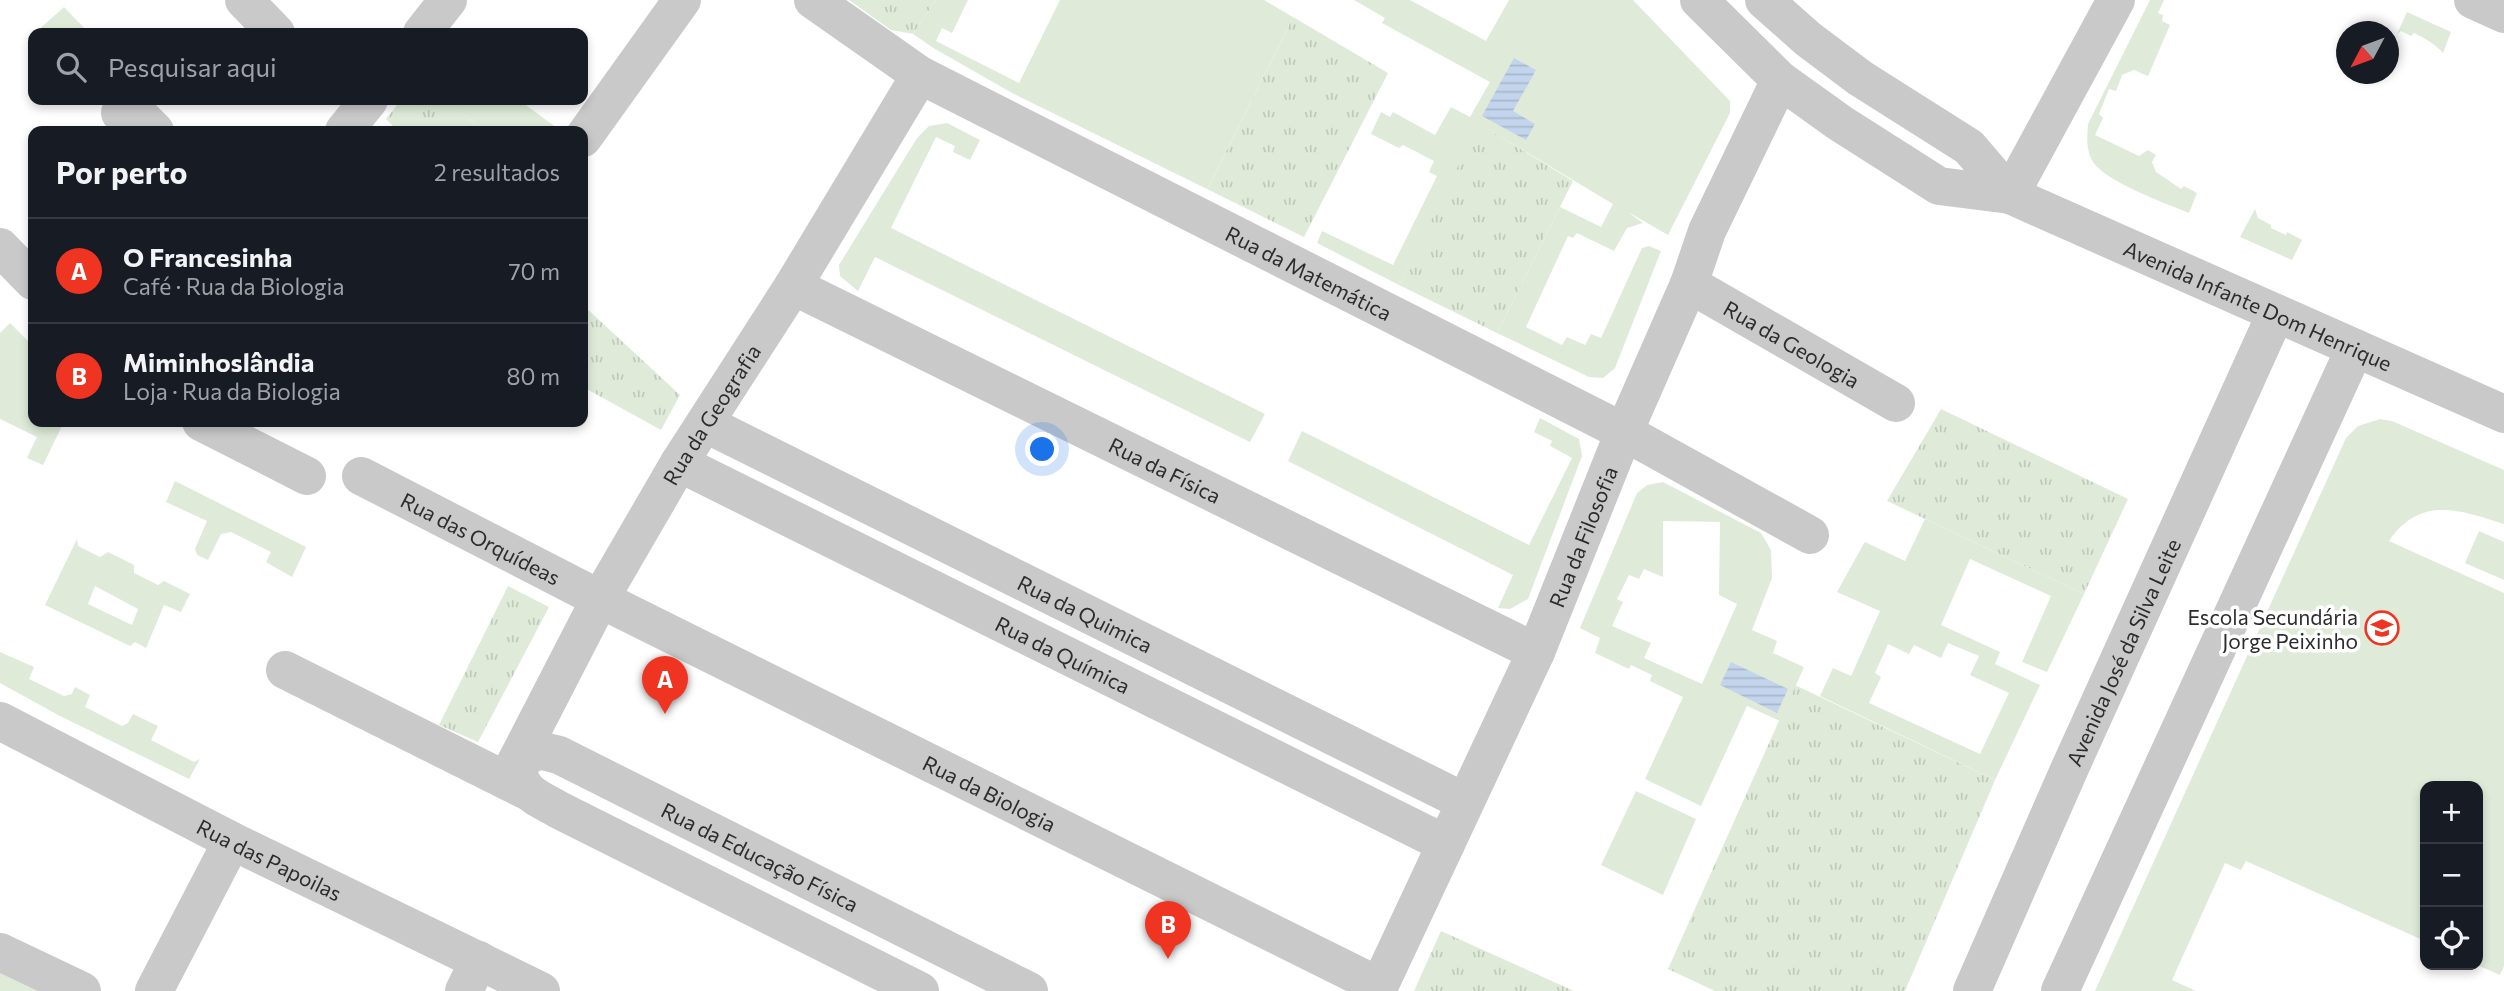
<!DOCTYPE html>
<html lang="pt">
<meta charset="utf-8">
<style>
body{margin:0;font-family:Commissioner,sans-serif;background:#20242c;color:#f1f3f6}
.controls{position:absolute;right:21px;bottom:21px;display:grid;overflow:hidden;border-radius:14px;box-shadow:0 4px 10px #0003}
.controls button{width:63px;height:63px;display:grid;place-items:center;padding:0;border:0;border-bottom:2px solid #363941;background:#171b24;color:#f1f3f6;font:35px sans-serif}
.compass{position:absolute;left:2336px;top:21px;width:63px;height:63px;border-radius:50%;background:#171b24;box-shadow:0 4px 10px #0003;rotate:229deg}
.you{position:absolute;left:1043px;top:450px;width:24px;height:24px;margin:-18px;border:5px solid #fff;border-radius:50%;background:#1a73e8;box-shadow:0 0 0 10px #1a73e833}
.badge{display:grid;place-items:center;width:46px;height:46px;border-radius:50%;background:#ef3422;color:#fff;font-size:23px;font-weight:700}
.pin{position:absolute;translate:-50% -58px;filter:drop-shadow(0 2px 4px #0008)}
.pin::after{content:'';position:absolute;top:37px;width:24px;height:21px;background:inherit;clip-path:polygon(0 0,100% 0,50% 100%)}
.list{margin:0;padding:0;list-style:none}
h2{display:flex;justify-content:space-between;align-items:center;height:91px;margin:0;padding:0 28px;font-size:30px}
h2 small{font-size:23px;font-weight:400;color:#9ea1a6}
.list li{display:grid;grid-template-columns:46px 1fr auto;gap:21px;align-items:center;box-sizing:border-box;height:105px;padding:0 28px;border-top:2px solid #363941}
.list b{display:block;font-size:26px;white-space:nowrap}
.list p{margin:0;font-size:23px;white-space:nowrap;color:#9ea1a6}
.list em{font-size:23px;font-style:normal;color:#9ea1a6}
.icon{flex:none;width:38px;height:38px;fill:none;stroke:currentColor;stroke-width:2;stroke-linecap:round;stroke-linejoin:round}
.map{position:relative;flex:none;width:2504px;height:991px;overflow:hidden}
.search{position:absolute;background:#171b24;box-shadow:0 4px 10px #0003;left:28px;top:28px;width:560px;height:77px;display:flex;align-items:center;gap:18px;box-sizing:border-box;padding:0 24px;border-radius:14px;color:#9ea1a6;font-size:26px}
.panel{position:absolute;background:#171b24;box-shadow:0 4px 10px #0003;left:28px;top:126px;width:560px;height:301px;border-radius:14px}
.map>svg:first-child{display:block}
.grass{fill:url(#grass-tufts)}
.garden{fill:#dfebd8;fill-rule:evenodd}
.water{fill:url(#water-rules)}
.lines{fill:none;stroke-linecap:round;stroke-linejoin:round}
.minor{stroke:#c9c9c9;stroke-width:38}
.labels{text-anchor:middle;dominant-baseline:central;stroke-width:7;stroke-linejoin:round;paint-order:stroke}
.street-label{font-size:21px;fill:#2c2c2c;stroke:#fff}
.poi-label{font-size:21px;fill:#2c2c2c;stroke:#fff;text-anchor:end}
</style>
<div class="map">
<svg width="2504" height="991" viewBox="0 0 2504 991">
<defs>
<pattern id="grass-tufts" width="24" height="20" patternUnits="userSpaceOnUse" patternTransform="scale(1.75)"><rect width="24" height="20" fill="#dfebd8"/><path d="M3 7l-1-3M5 7V3M7 7l1-3M15 17l-1-3M17 17v-4M19 17l1-3" fill="none" stroke="#c0caba"/></pattern>
<pattern id="water-rules" width="6" height="5" patternUnits="userSpaceOnUse" patternTransform="scale(1.75)"><rect width="6" height="5" fill="#c3d5ed"/><path d="M0 2.5h6" fill="none" stroke="#a8b7cb"/></pattern>
</defs>
<rect width="100%" height="100%" fill="#fff"/>
<path class="grass" d="M849,0H936L913,34L891,30Z
M1293,17L1388,73L1304,237L1207,189Z
M401,100H445L479,127L475,131H398L386,119Z
M1478,123L1573,181L1497,333L1399,285Z
M583,305L680,395L661,430L583,387Z
M1941,409L2128,499L2084,594L1887,501Z
M508,586L549,607L478,742L439,725Z
M1795,685L1995,780L1905,991H1715L1668,969Z
M1441,931L1574,991H1414Z"/>
<path class="garden" d="M936,0H968L952,33L942,28L936,41L1019,83L1060,0H1264L1293,17L1207,189L1014,94L935,49L913,34Z
M1354,0H1410L1486,41L1509,0H1633L1730,101V113L1668,235L1628,212L1643,223L1627,228L1614,251L1577,233L1573,238L1568,236L1526,327L1562,345L1567,337L1585,345L1591,334L1601,338L1642,248L1649,246L1661,251L1615,368L1603,378L1589,377L1497,333L1560,207L1601,227L1613,204L1479,124L1399,285L1317,243L1322,231L1393,265L1437,176L1429,172L1434,161L1403,145L1399,148L1371,134L1381,112L1390,117L1393,112L1435,135L1451,107L1470,117L1490,82L1382,23L1385,18Z
M2150,0H2164L2158,13L2163,15L2162,21L2170,25L2148,76L2134,70L2122,75L2116,91L2109,89L2099,114L2103,118L2095,135L2139,156L2148,150L2156,155L2152,162L2156,172L2181,189L2184,186L2197,193L2189,213C2165,203 2106,182 2093,162C2086,150 2087,138 2088,124Z
M64,7L89,33H35Z
M2407,12L2451,32L2443,53C2435,44 2425,38 2414,33L2411,36L2401,31L2397,34Z
M445,100H519L561,131H484Z
M947,123L980,140L970,160L953,152L955,146L936,137L891,228L1265,414L1250,442L875,257L858,291L840,276L839,265L917,138L929,126Z
M2255,209L2258,218L2271,225V228L2286,235L2287,232L2302,240L2292,260L2240,237Z
M10,323L33,346V400L29,408L33,410V422H58L63,424L43,465L27,458L37,437L0,419V333Z
M1540,418L1579,439L1582,456L1528,599L1510,609L1498,608L1513,575L1288,461L1302,431L1529,545L1572,458L1550,446L1552,441L1534,432Z
M2380,419L2392,421L2504,470V524C2460,510 2420,495 2389,541L2504,593V966L2500,975L2477,965L2478,786H2425V941L2246,861L2241,870L2225,863L2172,980L2196,991H2095L2346,438L2358,426Z
M175,481L306,547L292,577L266,562L271,552L231,532L221,534L208,560L197,555L195,549L207,521L166,502Z
M1663,482L1761,533L1771,550L1772,578L1752,630L1777,641L1773,653L1804,667L1780,721L1747,706L1701,806L1645,779L1683,697L1650,681L1652,675L1631,665L1629,669L1595,653L1600,638L1580,628L1637,493L1647,485ZM1663,521L1720,522L1719,595L1737,604L1702,684L1644,658L1651,643L1612,626L1623,602L1617,599L1629,575L1639,579L1644,569L1663,577Z
M1925,519L2084,594L2047,672L2022,662L2051,596L1970,559L1941,625L2000,652L1995,664L2040,685L1995,780L1820,696L1833,668L1851,676L1880,611L1837,592L1863,545L1865,542L1905,561ZM1948,643L1979,656L1970,675L2009,693L1980,754L1869,703L1881,677L1875,673L1888,644L1909,654L1914,645L1941,658Z
M2479,531L2504,542V580L2465,563Z
M77,539L78,546L100,557L108,552L134,565V573L158,585L164,581L190,594L181,612L164,605L146,648L135,642L130,646L45,605ZM95,586L138,609L132,625L88,604Z
M0,652L34,667L29,679L64,696L72,694L75,687L90,695L85,707L122,726L128,723L133,714L158,726L151,740L194,762L200,759L189,779L60,716L0,683Z
M1636,791L1696,819L1663,895L1601,865Z
M0,972L39,991H0Z"/>
<path class="water" d="M1514,58L1536,70L1513,111L1535,124L1526,140L1482,116Z
M1731,662L1788,689L1777,713L1720,685Z"/>
<g class="lines">
<g class="minor">
<path d="M244,0L276,33"/>
<path id="s1" d="M813,0L920,75L1624,432L1810,535"/>
<path id="s2" d="M1699,0L1780,80L1840,123L1939,186L2010,195L2504,414"/>
<path d="M1764,0L1808,39L1860,78L1969,147L2010,195"/>
<path d="M2473,0L2504,14"/>
<path d="M422,33L448,0"/>
<path d="M120,113L141,117L155,131"/>
<path d="M344,131L369,100"/>
<path d="M583,138L682,0"/>
<path d="M2010,195L2116,0"/>
<path d="M0,247L33,281"/>
<path id="s3" d="M1689,284L1896,403"/>
<path id="s4" d="M793,286L1536,652"/>
<path d="M201,422L307,476"/>
<path id="s5" d="M706,424L1465,802"/>
<path id="s6" d="M679,463L1446,844"/>
<path id="s7" d="M361,476L600,599L1379,986"/>
<path d="M285,670L525,790"/>
<path id="s8" d="M0,721L232,841L541,991"/>
<path id="s9" d="M516,762L600,599L679,463L793,286L920,75"/>
<path d="M0,952L82,991"/>
<path d="M154,991L232,841"/>
<path d="M464,991L479,960"/>
<path id="s10" d="M920,991L559,810C533,795 521,794 516,762L539,750L559,755L1029,991"/>
<path id="s11" d="M1377,991L1536,652L1624,432L1689,284L1707,231L1780,80"/>
<path id="s12" d="M1972,991L2069,770L2276,313"/>
<path d="M2060,991L2355,348"/>
</g>
</g>
<defs>
<symbol id="school-ring" viewBox="-11 -11 22 22"><circle r="9.5" fill="#fff" stroke="#ef3422" stroke-width="1.5"/><path d="M0-5L7-2L0 1L-7-2ZM-4 1L0 2.5L4 1V4Q0 6-4 4Z" fill="#ef3422"/></symbol>
</defs>
<g fill-rule="evenodd">
<use href="#school-ring" x="2363" y="609" width="38" height="38"/>
</g>
<g class="labels">
<g class="street-label">
<text stroke="none"><textPath href="#s1" startOffset="567">Rua da Matemática</textPath></text>
<text stroke="none"><textPath href="#s2" startOffset="648">Avenida Infante Dom Henrique</textPath></text>
<text stroke="none"><textPath href="#s3" startOffset="119">Rua da Geologia</textPath></text>
<text stroke="none"><textPath href="#s9" startOffset="399">Rua da Geografia</textPath></text>
<text stroke="none"><textPath href="#s4" startOffset="415">Rua da Física</textPath></text>
<text stroke="none"><textPath href="#s7" startOffset="135">Rua das Orquídeas</textPath></text>
<text stroke="none"><textPath href="#s11" startOffset="499">Rua da Filosofia</textPath></text>
<text stroke="none"><textPath href="#s5" startOffset="424">Rua da Quimica</textPath></text>
<text stroke="none"><textPath href="#s12" startOffset="371">Avenida José da Silva Leite</textPath></text>
<text stroke="none"><textPath href="#s6" startOffset="429">Rua da Química</textPath></text>
<text stroke="none"><textPath href="#s7" startOffset="704">Rua da Biologia</textPath></text>
<text stroke="none"><textPath href="#s10" startOffset="744">Rua da Educação Física</textPath></text>
<text stroke="none"><textPath href="#s8" startOffset="303">Rua das Papoilas</textPath></text>
</g>
<g class="poi-label">
<text x="2358" y="616">Escola Secundária<tspan x="2358" dy="24">Jorge Peixinho</tspan></text>
</g>
</g>
</svg>
<div class="controls">
<button>+</button>
<button>−</button>
<button><svg class="icon" aria-label="locate" viewBox="0 0 24 24"><circle cx="12" cy="12" r="6"/><path d="M12 2v4M12 18v4M2 12h4M18 12h4"/></svg></button>
</div>
<svg class="compass" viewBox="-18 -18 36 36"><path d="M0-13l5 13h-10z" fill="#e53935"/><path d="M0 13l5-13h-10z" fill="#9ea1a6"/></svg>
<div class="you"></div>
<div class="pin badge" style="left:665px;top:714px">A</div>
<div class="pin badge" style="left:1168px;top:959px">B</div>
<div class="search"><svg class="icon" aria-label="search" viewBox="0 0 24 24"><circle cx="10" cy="10" r="6"/><path d="M15 15l6 6"/></svg>Pesquisar aqui</div>
<section class="panel">
<h2>Por perto<small>2 resultados</small></h2>
<ul class="list">
<li><span class="badge">A</span><div><b>O Francesinha</b><p>Café · Rua da Biologia</p></div><em>70 m</em></li>
<li><span class="badge">B</span><div><b>Miminhoslândia</b><p>Loja · Rua da Biologia</p></div><em>80 m</em></li>
</ul>
</section>
</div>
